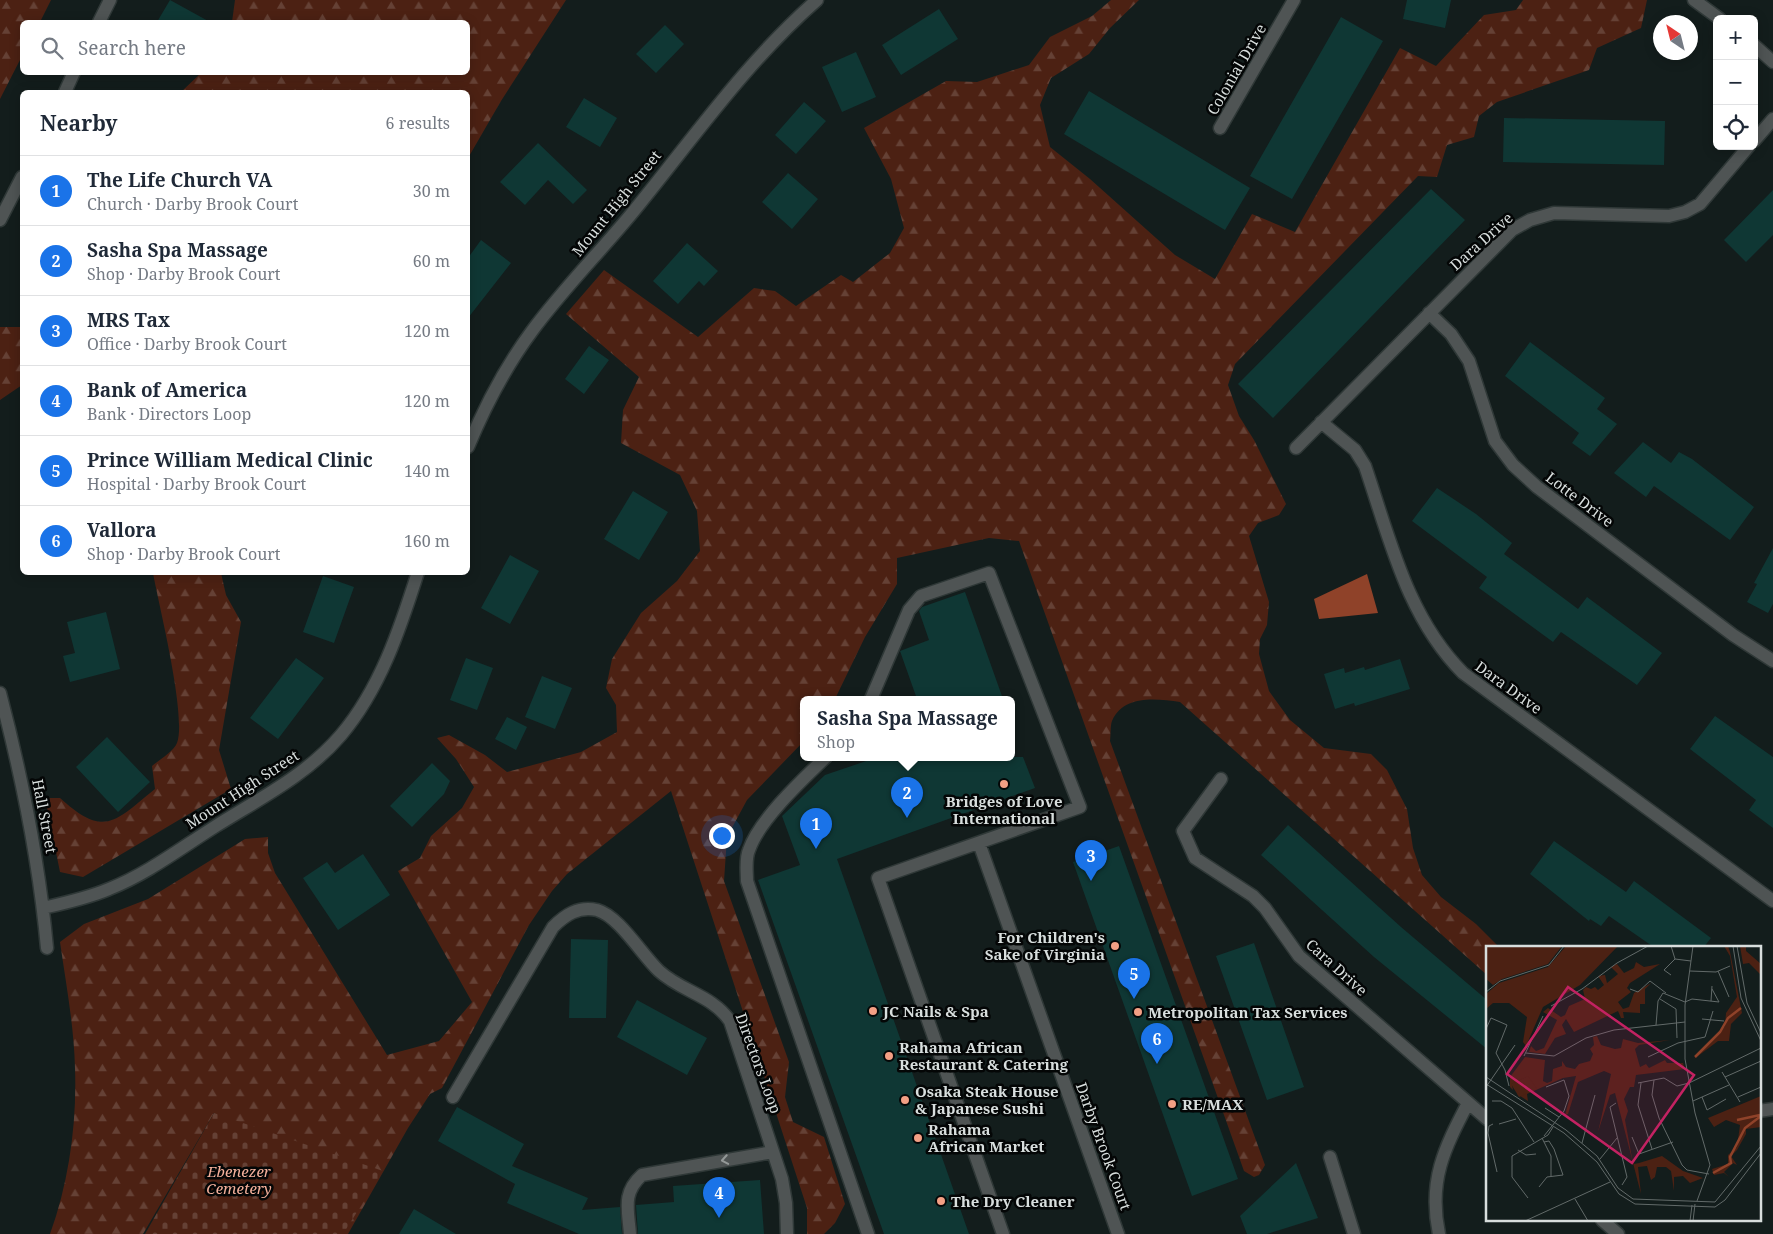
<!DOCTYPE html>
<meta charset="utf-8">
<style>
body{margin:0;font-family:"Noto Serif",serif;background:#f2f2f3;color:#1f2937}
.controls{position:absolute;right:15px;top:15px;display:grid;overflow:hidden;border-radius:8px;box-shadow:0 2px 12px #0003}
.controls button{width:45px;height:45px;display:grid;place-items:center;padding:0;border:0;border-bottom:1px solid #e0e1e3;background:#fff;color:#1f2937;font:25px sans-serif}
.compass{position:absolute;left:1653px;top:15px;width:45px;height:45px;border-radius:50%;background:#fff;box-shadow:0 2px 12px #0003;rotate:325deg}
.you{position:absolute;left:721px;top:835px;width:18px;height:18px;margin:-12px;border:4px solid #fff;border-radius:50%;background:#1a73e8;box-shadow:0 0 0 8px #1a73e833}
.badge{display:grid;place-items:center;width:32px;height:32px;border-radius:50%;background:#1a73e8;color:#fff;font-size:16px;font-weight:700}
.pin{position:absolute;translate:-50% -41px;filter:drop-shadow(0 1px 2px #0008)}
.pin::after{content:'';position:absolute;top:26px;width:18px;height:15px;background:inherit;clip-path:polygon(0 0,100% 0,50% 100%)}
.popup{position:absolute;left:800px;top:696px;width:215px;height:65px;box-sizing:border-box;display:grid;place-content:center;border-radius:8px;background:#fff;filter:drop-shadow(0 1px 4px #0005);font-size:16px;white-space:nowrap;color:#747a83}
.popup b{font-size:19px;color:#1f2937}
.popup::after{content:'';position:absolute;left:50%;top:100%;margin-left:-10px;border:10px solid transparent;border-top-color:#fff}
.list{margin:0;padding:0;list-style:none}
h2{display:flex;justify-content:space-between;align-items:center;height:65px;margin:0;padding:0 20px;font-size:21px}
h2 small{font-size:16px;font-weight:400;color:#747a83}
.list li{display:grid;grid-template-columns:32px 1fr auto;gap:15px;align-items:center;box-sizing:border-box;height:70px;padding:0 20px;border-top:1px solid #e0e1e3}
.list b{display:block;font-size:19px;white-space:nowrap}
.list p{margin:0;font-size:16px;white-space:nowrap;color:#747a83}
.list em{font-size:16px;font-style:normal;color:#747a83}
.icon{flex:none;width:28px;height:28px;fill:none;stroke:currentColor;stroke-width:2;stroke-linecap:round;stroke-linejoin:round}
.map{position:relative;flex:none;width:1773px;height:1234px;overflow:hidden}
.search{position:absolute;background:#fff;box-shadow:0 2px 12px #0003;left:20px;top:20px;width:450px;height:55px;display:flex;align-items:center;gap:12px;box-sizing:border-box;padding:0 18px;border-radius:8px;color:#747a83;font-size:19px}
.panel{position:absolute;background:#fff;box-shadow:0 2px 12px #0003;left:20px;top:90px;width:450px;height:485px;border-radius:8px}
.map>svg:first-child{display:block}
.forest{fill:url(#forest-firs)}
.cemetery{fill:url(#cemetery-stones)}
.water{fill:#8f4229}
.building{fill:#0f3734}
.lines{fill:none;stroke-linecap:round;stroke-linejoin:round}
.minor-casing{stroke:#2f3837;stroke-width:15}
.minor{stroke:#4f5454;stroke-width:12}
.oneway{stroke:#949998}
.poi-dot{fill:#f39f84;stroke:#040606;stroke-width:2}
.labels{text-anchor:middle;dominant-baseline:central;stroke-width:5;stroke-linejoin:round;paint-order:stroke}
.street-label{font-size:15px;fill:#d8dedd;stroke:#040606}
.poi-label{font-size:15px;font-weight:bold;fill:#d8dedd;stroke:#040606;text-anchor:start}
.park-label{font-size:15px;font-style:italic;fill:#f4b09b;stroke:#040606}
.inset-river{fill:none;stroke:#8f4229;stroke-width:2.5}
.inset-road{fill:none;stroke:#626a69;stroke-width:1}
.view{fill:#c32262;fill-opacity:0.15;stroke:#c32262;stroke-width:2.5}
.inset-edge{fill:none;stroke:#d8dedd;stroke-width:2.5}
</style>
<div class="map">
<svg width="1773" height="1234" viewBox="0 0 1773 1234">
<defs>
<pattern id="forest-firs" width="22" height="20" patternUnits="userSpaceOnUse" patternTransform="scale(1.25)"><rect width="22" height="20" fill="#4c2113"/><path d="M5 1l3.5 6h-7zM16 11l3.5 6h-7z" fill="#654135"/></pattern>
<pattern id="cemetery-stones" width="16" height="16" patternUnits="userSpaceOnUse" patternTransform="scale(1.25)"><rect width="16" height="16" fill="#4c2113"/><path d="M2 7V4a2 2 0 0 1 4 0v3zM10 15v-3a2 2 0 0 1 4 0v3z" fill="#654135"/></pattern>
</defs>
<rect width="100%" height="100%" fill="#131d1c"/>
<path class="forest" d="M0,0H51L40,22H22V56L0,99Z
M235,0H566L501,101L468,158V92H181L201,73L468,72V22H232Z
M1111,0H1139L1110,28L1089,54L1051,78L1040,105L1050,147L1090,179L1175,255L1215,279L1252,214L1295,232L1400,48L1436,66L1484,15L1516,10L1523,0H1647L1641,28L1597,48L1589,70L1497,102L1479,116L1474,137L1447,145L1437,177L1418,176L1235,364L1228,385L1239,416L1254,440L1286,504L1279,515L1258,523L1249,536L1269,602L1267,625L1260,639L1259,654L1269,691L1290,720L1324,748L1371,754L1387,770L1407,809L1413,848L1422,875L1441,897L1476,924L1500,948H1487V975L1180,702C1157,699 1124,694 1112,721C1110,726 1111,735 1110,741L1265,1165L1259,1175L1254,1177L1244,1171L1019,541L989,538L897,558V584L865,637L835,699H803V742L747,800L727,837L724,881L789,1062L785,1097L793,1122L824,1137L845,1204L835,1223L824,1234H807V1208L671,791L567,874L552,891L529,925L442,1088L430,1094L408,1128L348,1234H277L254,1136L214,1113L143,1234H50C69,1182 77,1123 75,1068C74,1026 66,984 60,942L84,924L148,899L245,839L268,837V853L275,873L387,1055L439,1041L472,1002L398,871L420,858L431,836L462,808L474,787L456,759L437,738L449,735L485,755L507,772L581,752L617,732L616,705L606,688L612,659L641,613L677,581L700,551L697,511L680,475L621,443L623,410L639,377L566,314L604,270L698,337L754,288L775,291L796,306L841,275L853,282L890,253L904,228L891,179L864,128L946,81L977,82L1029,65L1050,37L1092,16Z
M0,327H22V385L0,400Z
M153,573H221L226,595L241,622L219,750L231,789L83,877L60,872L45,798H60C105,839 115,821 155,789L152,766C159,760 174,751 177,743C187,716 159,606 153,573Z"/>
<path class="cemetery" d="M214,1113L383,1171L343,1234H145Z"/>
<path class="water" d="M1367,574L1378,613L1319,619L1314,599Z"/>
<path class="building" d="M170,0L210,22H157Z
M1407,0H1451L1445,28L1403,19Z
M939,9L958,39L901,75L882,45Z
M1341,17L1383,41L1292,199L1250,176Z
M665,25L684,44L656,73L636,54Z
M856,52L876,97L842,112L822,67Z
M1089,91L1250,188L1225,230L1064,134Z
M584,98L617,118L600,147L566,127Z
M804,102L826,121L796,154L775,135Z
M1504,118L1665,121L1664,165L1503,162Z
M538,143L587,190L573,204L548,180L525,205L500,182Z
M788,173L818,199L792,229L762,202Z
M1431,189L1465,220L1273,418L1238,384Z
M1773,190V235L1746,262L1724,240Z
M481,240L511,263L468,318V258Z
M687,243L718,271L704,286L699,281L678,304L653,281Z
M1530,342L1605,398L1597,409L1617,424L1590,456L1572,443L1579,433L1505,376Z
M589,346L609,360L584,394L565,379Z
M1643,442L1671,463L1679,452L1692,459L1754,507L1730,540L1654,486L1646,497L1614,473Z
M1437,488L1476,514L1512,543L1504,554L1550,588L1578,609L1587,597L1662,653L1637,685L1561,632L1553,642L1479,588L1487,577L1412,521Z
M633,491L668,512L639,560L604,539Z
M1773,548V604L1768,613L1747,602L1757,584L1754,583Z
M510,555L539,571L510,624L481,608Z
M323,576L354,587L334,643L303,632Z
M965,592L1003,699H917L900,651L929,640L919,611L922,607Z
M106,612L120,669L70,682L63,656L75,653L67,622Z
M296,658L324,678L278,739L250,718Z
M466,658L493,668L477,710L450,700Z
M1400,659L1410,689L1355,706L1354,703L1335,709L1324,674L1344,668L1345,673L1364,667L1365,670Z
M542,676L572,688L555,729L525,717Z
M1715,716L1773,757V828L1749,810L1756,800L1690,749Z
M507,717L527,727L516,750L495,739Z
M107,737L150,782L118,812L76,767Z
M878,757H1023L1035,788L837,859L969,1234H884L758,880L800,865L782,816L825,775Z
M432,763L450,781L444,794L412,827L390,806Z
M1288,825L1401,927L1487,1000V1049L1374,957L1261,855Z
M1554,841L1626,892L1634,881L1711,938L1703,948H1655L1609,916L1601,926L1590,919L1589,921L1530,874Z
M1119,846L1238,1179L1192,1196L1073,862Z
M363,854L390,895L338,930L303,878L327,862L335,873Z
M571,939L608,940L606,1018H569Z
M1254,943L1304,1087L1267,1100L1216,956Z
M637,1000L707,1038L687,1075L617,1037Z
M457,1107L524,1144L512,1166L588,1198L582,1210L620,1207L622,1234H579L507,1203L515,1184L438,1141Z
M1296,1163L1318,1218L1267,1234H1247L1240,1216Z
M760,1180L764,1234H638L636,1205L674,1202L673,1186Z
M414,1209L456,1234H399Z"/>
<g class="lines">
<defs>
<path id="minor" d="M1694,0L1720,19
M99,22L110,0
M1754,45L1773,62
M65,92L74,72
M1220,128L1294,0
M1754,141L1773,119
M0,220L22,177
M1429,313L1451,334L1469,361L1495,441L1513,465L1537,487L1733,635L1773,661
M1321,422L1355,450L1365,466C1390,539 1407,617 1463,673L1773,901
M468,447C485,406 506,366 532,331C563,289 600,252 633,212C692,140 746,62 817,0
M1296,448L1512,230L1530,220L1554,213L1669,216L1685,212L1700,204L1749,146
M0,693C22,777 39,861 47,948
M871,699L909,610L921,596L989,573L1080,807L878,878L1003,1234
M826,757C803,779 759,820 749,850C745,859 747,872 747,881L868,1234
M1221,779L1183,831L1195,858L1253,896L1265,908L1299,956L1487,1119
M979,843L1118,1234
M43,908C65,903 88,898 109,889C147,874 181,848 216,826C259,799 307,775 341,735C380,689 400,629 418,572
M453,1097L553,927C565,915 578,906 597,910C619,916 642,955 659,971C682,992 712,995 730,1021L782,1179L786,1203L787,1234
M1759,1111L1773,1109
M1330,1157L1354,1234
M1602,1220L1618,1234
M630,1234C628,1209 622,1193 642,1175L773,1152
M1439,1234C1428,1181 1444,1149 1468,1103"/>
</defs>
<use href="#minor" class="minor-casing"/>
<use href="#minor" class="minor"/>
</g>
<defs><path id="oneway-chevron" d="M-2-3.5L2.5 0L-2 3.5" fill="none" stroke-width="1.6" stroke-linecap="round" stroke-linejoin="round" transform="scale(1.25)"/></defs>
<use class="oneway" href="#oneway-chevron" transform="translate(725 1160) rotate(170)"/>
<g class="poi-dot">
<circle cx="1004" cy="784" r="5"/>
<circle cx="1115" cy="946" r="5"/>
<circle cx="873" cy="1011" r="5"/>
<circle cx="1138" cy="1012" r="5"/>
<circle cx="889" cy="1056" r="5"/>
<circle cx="905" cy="1100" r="5"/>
<circle cx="1172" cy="1104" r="5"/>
<circle cx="918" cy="1138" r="5"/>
<circle cx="941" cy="1201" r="5"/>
</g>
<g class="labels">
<g class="street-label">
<text transform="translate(1236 69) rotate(-60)">Colonial Drive</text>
<text transform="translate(616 203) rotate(-51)">Mount High Street</text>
<text transform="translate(1481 241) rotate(-42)">Dara Drive</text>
<text transform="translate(1580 499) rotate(37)">Lotte Drive</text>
<text transform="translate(1509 687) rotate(36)">Dara Drive</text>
<text transform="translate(242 789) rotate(-33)">Mount High Street</text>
<text transform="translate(45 816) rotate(79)">Hall Street</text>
<text transform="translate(1337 967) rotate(42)">Cara Drive</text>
<text transform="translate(759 1063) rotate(70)">Directors Loop</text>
<text transform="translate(1104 1146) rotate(70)">Darby Brook Court</text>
</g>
<g class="poi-label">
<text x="1004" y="801" text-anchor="middle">Bridges of Love<tspan x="1004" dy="17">International</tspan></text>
<text x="1105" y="937" text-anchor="end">For Children's<tspan x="1105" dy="17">Sake of Virginia</tspan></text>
<text x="883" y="1011">JC Nails &amp; Spa</text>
<text x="1148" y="1012">Metropolitan Tax Services</text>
<text x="899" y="1047">Rahama African<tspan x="899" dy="17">Restaurant &amp; Catering</tspan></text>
<text x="915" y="1091">Osaka Steak House<tspan x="915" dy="17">&amp; Japanese Sushi</tspan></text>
<text x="1182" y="1104">RE/MAX</text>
<text x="928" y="1129">Rahama<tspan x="928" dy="17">African Market</tspan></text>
<text x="951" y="1201">The Dry Cleaner</text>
</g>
<g class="park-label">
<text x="239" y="1171">Ebenezer<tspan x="239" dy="17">Cemetery</tspan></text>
</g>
</g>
<g transform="translate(1486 946)">
<rect width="275" height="275" fill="#131d1c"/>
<path d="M0,0H76L62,18L16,33L7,39L0,33ZM80,0H132L94,39L57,61L40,100L37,96L41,71L23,57H7L0,63V48L13,37L62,21ZM238,0H242L244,6L256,67L245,78L243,95H232L208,113L239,80L240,67L251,51L244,10ZM254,0H260V5L275,18V29L263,17L257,18ZM150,16L158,21L174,18L144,37L141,42L145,46L132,56L137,63L143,61L148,47L165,37L159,43V58H154V67L137,66L138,72H135L132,65L88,86L80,73L76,79L80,88L69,92L59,108L43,106L45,100L50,105L58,102L71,74L57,66L62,62L75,71L79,69L83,60L99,53L97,44L100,41L105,43L109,41L112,44L118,39L112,30L119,29L121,37L132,28L125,21L131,18L138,27L148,22ZM111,90L115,99L129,103L135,102L137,93L152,97L184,94L153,99L149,103L154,121L160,118L163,122L179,114L181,117H197L199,123L150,129L148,141H144L138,153L142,165L139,174L146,212L148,218L153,217L176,210L197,225L217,232L204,237L197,230L188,231V245L185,225L180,221H171L169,231L165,234L161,220L152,221L155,248L129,147L124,149L112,186L125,128L118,125L92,136L82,168L79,169L90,130L77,132L41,148L42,155L31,148L41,131L26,138L27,144L24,141V131L39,111L59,114L57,135L61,137L66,135L67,123L76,120V115L80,121L89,123L93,118L104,115L107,108L104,103L108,99L107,91ZM275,150V181L260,183V188L251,204L245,210L251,219L247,217L238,226L243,231L238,227L228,229L226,223L242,218V209L251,201L254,179L240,174L228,181L222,172Z" fill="#4c2113"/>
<path d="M42,130L51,143L33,151L25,138Z" fill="#4c2113"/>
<path class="inset-river" d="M209,111L234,86L242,72L255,62M251,174L274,169M227,227L245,217L244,211L259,182L275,170"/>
<path class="inset-road" d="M185,0L189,13L205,15M207,0L199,59V113L209,167L224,219L211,255M247,0L255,52L275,95M251,0L261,57L275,87M204,25L230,26L244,20M232,25L243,51M185,29L178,24L189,13M144,43L152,46L164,35L180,47M0,46L14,35L63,19L78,0M174,53L190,63L191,92M225,55L226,40M65,60L96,43L131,17L162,0M216,73L238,75M170,79L172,55L177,47L199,56L206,53L233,56L226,43M0,83L5,72L21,79L10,107L19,124L23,140M40,107L68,110L100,92L128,84L199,76M38,110L57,70M162,111L192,97L219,91L227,65M236,126L254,156M0,131L80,184L111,210L132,242L147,253L229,256L275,200M239,131L275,115M168,134L166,149L173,172L196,219L201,224L223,228M152,137L178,132L191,140L203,137L275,102M155,137L152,159L166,203M0,138L78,187L111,216L133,248L149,258L229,261L239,254L275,207M0,141L29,99M216,151L221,164L240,153M252,151L275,141M6,155H15L26,162L48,196M207,155L243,139M130,157L124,161L141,231L136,239M59,162L73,171M7,178L3,180L2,187L11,226M13,178L30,173M58,190L78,165L83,150L78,134L60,141M146,191L153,208L187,196M56,192L65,210V230M96,197L109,149M32,204L40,209L50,208M114,213L131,192M53,241L61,231L77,229L68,203L63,195L58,196M42,252L26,231V210L62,189L67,181M89,253L102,275M39,275L124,236M204,275L206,259M207,275L209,258"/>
<path class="view" d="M82,41L208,129L146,217L21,128Z"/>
<rect width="275" height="275" class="inset-edge"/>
</g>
</svg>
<div class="controls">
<button>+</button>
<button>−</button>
<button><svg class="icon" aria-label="locate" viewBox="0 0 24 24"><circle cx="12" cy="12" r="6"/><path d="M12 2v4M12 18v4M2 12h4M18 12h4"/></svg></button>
</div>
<svg class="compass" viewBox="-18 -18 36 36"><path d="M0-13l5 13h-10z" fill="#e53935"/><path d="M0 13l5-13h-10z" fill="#747a83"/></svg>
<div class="you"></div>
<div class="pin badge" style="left:816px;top:849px">1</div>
<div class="pin badge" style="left:907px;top:818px">2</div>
<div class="popup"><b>Sasha Spa Massage</b>Shop</div>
<div class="pin badge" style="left:1091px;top:881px">3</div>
<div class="pin badge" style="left:719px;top:1218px">4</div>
<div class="pin badge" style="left:1134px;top:999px">5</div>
<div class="pin badge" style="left:1157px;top:1064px">6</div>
<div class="search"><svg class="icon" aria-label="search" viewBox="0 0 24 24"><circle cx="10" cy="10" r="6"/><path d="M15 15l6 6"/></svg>Search here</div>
<section class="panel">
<h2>Nearby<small>6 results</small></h2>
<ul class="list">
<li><span class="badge">1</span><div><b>The Life Church VA</b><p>Church · Darby Brook Court</p></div><em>30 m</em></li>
<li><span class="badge">2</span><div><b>Sasha Spa Massage</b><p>Shop · Darby Brook Court</p></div><em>60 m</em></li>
<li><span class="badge">3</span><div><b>MRS Tax</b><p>Office · Darby Brook Court</p></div><em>120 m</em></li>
<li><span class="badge">4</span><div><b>Bank of America</b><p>Bank · Directors Loop</p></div><em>120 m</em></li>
<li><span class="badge">5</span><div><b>Prince William Medical Clinic</b><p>Hospital · Darby Brook Court</p></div><em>140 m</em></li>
<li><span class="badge">6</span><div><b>Vallora</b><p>Shop · Darby Brook Court</p></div><em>160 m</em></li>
</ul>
</section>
</div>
